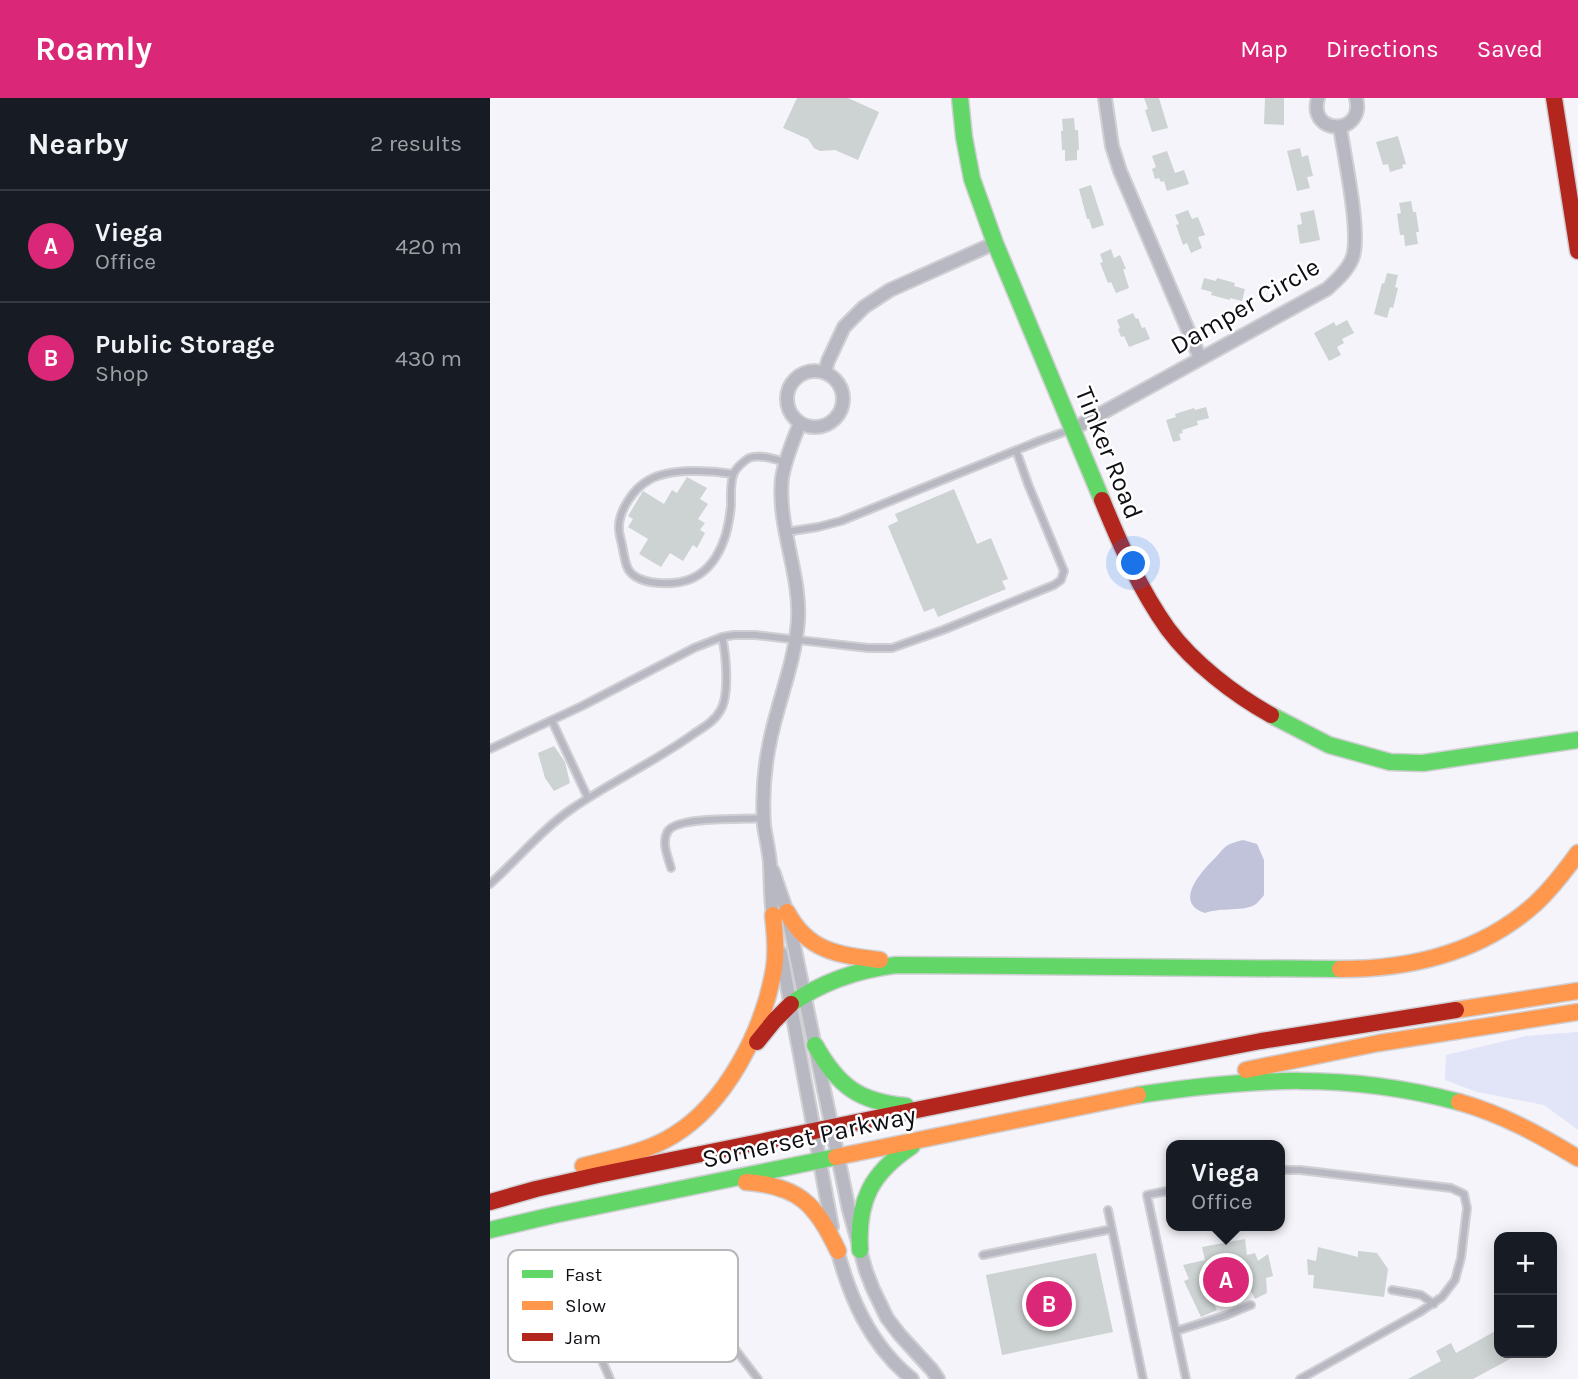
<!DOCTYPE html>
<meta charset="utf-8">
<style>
body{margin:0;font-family:Karla,sans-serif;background:#242831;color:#f1f3f6}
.controls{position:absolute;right:21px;bottom:21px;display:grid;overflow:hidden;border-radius:14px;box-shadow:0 4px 18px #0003}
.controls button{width:63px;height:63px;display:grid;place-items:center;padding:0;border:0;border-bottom:2px solid #363941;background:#171b24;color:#f1f3f6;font:35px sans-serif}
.you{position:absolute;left:644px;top:466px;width:24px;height:24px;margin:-18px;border:5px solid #fff;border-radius:50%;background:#1a73e8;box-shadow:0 0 0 10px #1a73e833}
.badge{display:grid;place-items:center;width:46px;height:46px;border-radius:50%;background:#db2777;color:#fff;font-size:23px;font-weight:700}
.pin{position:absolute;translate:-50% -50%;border:4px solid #fff;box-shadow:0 2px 7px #0006}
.popup{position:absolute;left:676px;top:1042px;width:119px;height:91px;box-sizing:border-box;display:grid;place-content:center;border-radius:14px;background:#171b24;filter:drop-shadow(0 2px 5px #0005);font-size:23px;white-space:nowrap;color:#9ea1a6}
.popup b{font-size:26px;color:#f1f3f6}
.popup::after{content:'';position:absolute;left:50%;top:100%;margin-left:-14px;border:14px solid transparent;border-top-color:#171b24}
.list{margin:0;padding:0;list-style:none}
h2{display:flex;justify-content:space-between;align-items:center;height:91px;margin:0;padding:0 28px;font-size:30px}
h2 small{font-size:23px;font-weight:400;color:#9ea1a6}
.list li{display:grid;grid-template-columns:46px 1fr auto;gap:21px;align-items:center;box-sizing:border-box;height:112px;padding:0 28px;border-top:2px solid #363941}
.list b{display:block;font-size:26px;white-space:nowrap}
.list p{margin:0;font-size:23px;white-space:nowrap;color:#9ea1a6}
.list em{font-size:23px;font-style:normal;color:#9ea1a6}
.map{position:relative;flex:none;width:1088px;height:1281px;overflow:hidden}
header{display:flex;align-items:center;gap:42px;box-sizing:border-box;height:98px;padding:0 35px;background:#db2777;color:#fff}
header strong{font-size:33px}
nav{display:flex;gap:38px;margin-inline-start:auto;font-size:24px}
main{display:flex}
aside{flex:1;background:#171b24}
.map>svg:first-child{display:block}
.green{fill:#e2e4f8}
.water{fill:#c0c3da}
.building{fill:#cdd3d2}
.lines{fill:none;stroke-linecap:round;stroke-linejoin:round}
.lane-casing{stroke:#d0d0d4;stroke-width:10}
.street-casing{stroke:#d0d0d4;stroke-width:16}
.fast-casing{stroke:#d0d0d4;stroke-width:19}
.slow-casing{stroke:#d0d0d4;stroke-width:19}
.jam-casing{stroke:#d0d0d4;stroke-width:19}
.lane{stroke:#b8b8c3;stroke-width:6}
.street{stroke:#b8b8c3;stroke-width:12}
.fast{stroke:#63d668;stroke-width:16}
.slow{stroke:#ff974d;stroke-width:16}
.jam{stroke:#b3261e;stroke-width:16}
.labels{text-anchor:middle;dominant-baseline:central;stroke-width:5;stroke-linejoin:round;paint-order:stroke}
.street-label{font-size:26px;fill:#0e0e14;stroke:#fff}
.key{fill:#fff;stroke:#b7b7b8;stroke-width:2}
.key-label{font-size:19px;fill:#0e0e14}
</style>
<header>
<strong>Roamly</strong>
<nav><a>Map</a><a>Directions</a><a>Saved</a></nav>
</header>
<main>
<aside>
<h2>Nearby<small>2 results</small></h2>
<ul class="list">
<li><span class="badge">A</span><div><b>Viega</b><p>Office</p></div><em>420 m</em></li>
<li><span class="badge">B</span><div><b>Public Storage</b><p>Shop</p></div><em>430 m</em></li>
</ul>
</aside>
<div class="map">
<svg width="1088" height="1281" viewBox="0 0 1088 1281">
<rect width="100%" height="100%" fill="#f4f4fa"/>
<path class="green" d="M1088,934V1032L1054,1007L987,994L955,982L956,957L1036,938Z"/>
<path class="water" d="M753,742L767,746L774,762V797C772,800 769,803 766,806C755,814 730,809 715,815C682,804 713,772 726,759C729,756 733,750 738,747C742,745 748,743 753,742Z"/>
<path class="building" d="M307,0H358L389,14L368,62L345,52L330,53L324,50L318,41L293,30Z
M654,0H669L678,30L662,34L655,12L658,11Z
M775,0H794V27L774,26Z
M584,20L585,32H588L589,52H587V62L575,63V52H572L571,33H573L572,21Z
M908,38L916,66L912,67L913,70L900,74L898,66L893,67L886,44Z
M810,50L812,59L818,57L823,78L817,79L820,90L807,93L797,53Z
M677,53L685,75L694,72L699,86L677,93L674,83L671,84L669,80L665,81L662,71L666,69L662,58Z
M601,87L614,127L602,131L599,121H597L589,91Z
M921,103L923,114H926L929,134H926L928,146L915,148L914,137H910L907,116L911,115L909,105Z
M698,112L702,121L708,119L715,137L708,139L712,150L701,155L697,145L693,147L686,127L689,126L685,117Z
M824,112L830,142L810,146L807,127L812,126L810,115Z
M621,151L624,160L630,157L636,171H633L639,190L626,195L621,184L618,185L610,165L613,164L610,156Z
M897,175L908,177L905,189L908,190L903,210L900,209L897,220L884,216L892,185L894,186Z
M714,180L726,183L727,180L745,185L744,188L755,191L752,203L740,200V202L721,197L722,194L711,191Z
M643,215L646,221L648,220L652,230L655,229L660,241L639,249L634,238L631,239L628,231L630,230L627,222Z
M857,222L864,235L852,241L854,245L847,249L851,257L839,263L824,235L844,224L846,228Z
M716,309L719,320L707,323L708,327L692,332L693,335L689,336L691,342L683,344L676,322L686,319L685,316L704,310L705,312Z
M197,379L217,390L210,401L218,406L208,421L215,425L210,432L215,435L207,450L203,447L193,463L180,455L171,469L149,456L158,441L138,429L143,421L138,418L153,393L174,406L182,392L187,395Z
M464,391L487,446L501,440L518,481L512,483L516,491L448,519L444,510L434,514L398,428L408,423L405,416Z
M64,648L75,664L80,685L64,693L55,680L48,655Z
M755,1141L757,1157L765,1155L768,1163L778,1156L783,1178L776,1180L777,1195L765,1201L759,1189L724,1206L727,1212L711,1219L694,1183L699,1181L693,1167L715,1162L712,1149Z
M828,1149L868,1159V1153L887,1155L898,1171L894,1199L823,1190L824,1177H818L817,1161L826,1163Z
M606,1155L623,1234L512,1257L496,1177Z
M1009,1231V1255H1031L983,1281H918L951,1263L946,1253L961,1245L966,1255Z"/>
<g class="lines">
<defs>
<path id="lane" d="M243,376C220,372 179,370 159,382C144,390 128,413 129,431C129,437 132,445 133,452C135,460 135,470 142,476C152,485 171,486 183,485C224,482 238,443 241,407C241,398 240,383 244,375C246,370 254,363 259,360C270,356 284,361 295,364
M296,434L328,429L351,423L549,343L580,332
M62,623L98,700
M0,651L92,608L204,550L232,539L244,537H265L378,550H402L453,532L564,487L571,482L574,473L538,386L526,352
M181,770C178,759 171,744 178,733C189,718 254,722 274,720
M0,786C28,761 52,731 83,710C121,684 164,664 202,637C212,630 224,624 230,613C240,598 236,556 232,539
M790,1072H810L961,1090L974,1096L977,1110L971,1160L965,1182L952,1199L930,1214L810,1281
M682,1092L657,1097L696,1281
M618,1112L653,1281
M493,1157L622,1131
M902,1192L931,1197L944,1206
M686,1233L737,1217L761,1207
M120,1281C116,1270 101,1243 104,1232C106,1227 108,1226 111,1223L192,1192L202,1195L268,1281"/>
<path id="street" d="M615,0L622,48L630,73L710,260
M828,0C817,38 876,38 866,0
M297 301a28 28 0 1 1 56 0a28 28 0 1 1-56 0Z
M335,274L338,263L354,229L374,209L400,192L505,145
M583,331L837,191C846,183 857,173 862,161C872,138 854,57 850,29
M283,773L297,814L359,1112L376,1173L383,1191L397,1220L410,1237L442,1272L448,1281
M284,823C280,804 281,785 280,765C279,753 276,740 274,728C272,699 274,671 280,643C288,603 305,564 308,523C311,475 287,429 292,380C295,361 303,343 310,325
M291,855L342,1129
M346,1147C359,1199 380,1247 422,1281"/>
<path id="fast" d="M470,0L474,39L482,81L505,145L612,402
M781,617L839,647L900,664L933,665L1088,642
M301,906C333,883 367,872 406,867L850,871
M325,947C348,988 369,1004 416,1008
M648,997C761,980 858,974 969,1004
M0,1132L64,1117L346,1059
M370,1152C367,1103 381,1075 422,1048"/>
<path id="slow" d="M297,814C318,854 349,857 390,862
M850,871C921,871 992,854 1046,805C1062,790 1075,773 1088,755
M966,912L1088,893
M756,972L889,945L1088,914
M969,1004C1012,1016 1050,1037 1088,1060
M346,1059L648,997
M93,1068C124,1060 157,1054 184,1037C236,1005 272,934 283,876C287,857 285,836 283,817
M256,1084C309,1088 326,1106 348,1153"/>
<path id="jam" d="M1064,0L1088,153
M612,402C630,446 650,492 678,531C703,565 745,597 781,617
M267,944L284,923L301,906
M642,968L771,943L966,912
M0,1104L46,1091L108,1077L642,968"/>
</defs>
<use href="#lane" class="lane-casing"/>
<use href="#street" class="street-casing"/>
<use href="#fast" class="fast-casing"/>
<use href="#slow" class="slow-casing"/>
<use href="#jam" class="jam-casing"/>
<use href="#lane" class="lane"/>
<use href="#street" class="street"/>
<use href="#fast" class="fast"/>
<use href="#slow" class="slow"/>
<use href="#jam" class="jam"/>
</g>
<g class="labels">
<g class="street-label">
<text transform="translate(755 208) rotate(-30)">Damper Circle</text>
<text transform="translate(619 355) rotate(68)">Tinker Road</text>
<text transform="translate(319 1039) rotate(-12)">Somerset Parkway</text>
</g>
</g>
<rect x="18" y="1152" width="230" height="112" rx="10" class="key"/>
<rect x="32" y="1172" width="31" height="8" fill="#63d668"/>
<rect x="32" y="1203" width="31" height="9" fill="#ff974d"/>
<rect x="32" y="1235" width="31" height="8" fill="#b3261e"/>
<g class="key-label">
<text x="75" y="1183">Fast</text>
<text x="75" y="1214">Slow</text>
<text x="75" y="1246">Jam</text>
</g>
</svg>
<div class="controls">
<button>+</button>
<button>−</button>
</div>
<div class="you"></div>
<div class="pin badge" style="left:736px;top:1182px">A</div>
<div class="popup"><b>Viega</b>Office</div>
<div class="pin badge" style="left:559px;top:1206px">B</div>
</div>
</main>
